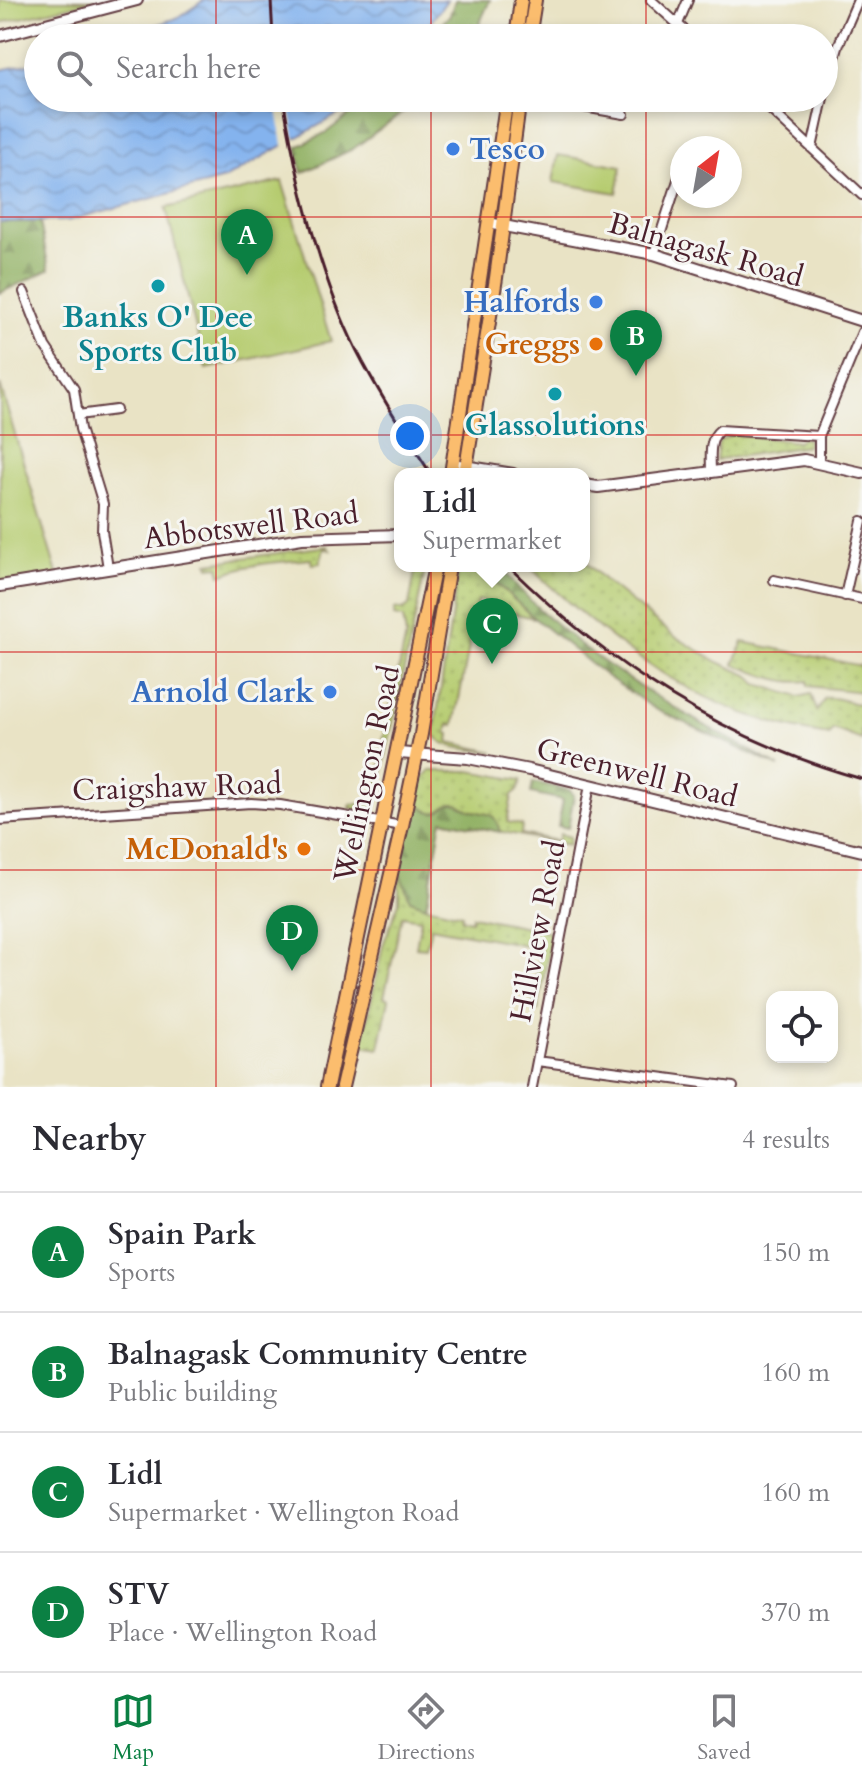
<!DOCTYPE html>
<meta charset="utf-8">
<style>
body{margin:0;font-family:Cardo,serif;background:#f2f2f3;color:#2b2b33}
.controls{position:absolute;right:24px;bottom:24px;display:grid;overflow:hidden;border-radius:16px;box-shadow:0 4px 12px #0003}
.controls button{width:72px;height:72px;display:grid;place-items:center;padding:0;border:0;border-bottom:2px solid #e1e1e2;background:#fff;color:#2b2b33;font:40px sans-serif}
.compass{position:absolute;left:670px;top:136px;width:72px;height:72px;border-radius:50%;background:#fff;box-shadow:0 4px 12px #0003;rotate:31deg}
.you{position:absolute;left:410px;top:436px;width:28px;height:28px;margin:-20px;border:6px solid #fff;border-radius:50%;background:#1a73e8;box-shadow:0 0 0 12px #1a73e833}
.badge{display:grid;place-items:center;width:52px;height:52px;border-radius:50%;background:#0b8043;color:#fff;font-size:26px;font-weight:700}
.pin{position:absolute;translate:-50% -66px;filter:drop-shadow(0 2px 4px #0008)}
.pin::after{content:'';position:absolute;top:42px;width:28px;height:24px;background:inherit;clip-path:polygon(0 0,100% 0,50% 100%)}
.popup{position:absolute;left:394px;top:468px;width:196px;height:104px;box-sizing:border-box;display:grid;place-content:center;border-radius:16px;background:#fff;filter:drop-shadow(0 2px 6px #0005);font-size:26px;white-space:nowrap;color:#7c7c81}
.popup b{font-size:30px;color:#2b2b33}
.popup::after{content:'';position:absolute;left:50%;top:100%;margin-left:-16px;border:16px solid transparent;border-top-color:#fff}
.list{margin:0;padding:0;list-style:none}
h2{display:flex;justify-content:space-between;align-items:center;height:104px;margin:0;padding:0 32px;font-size:34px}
h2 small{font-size:26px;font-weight:400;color:#7c7c81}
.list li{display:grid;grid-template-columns:52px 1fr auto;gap:24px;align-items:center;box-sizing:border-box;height:120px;padding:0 32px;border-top:2px solid #e1e1e2}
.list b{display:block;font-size:30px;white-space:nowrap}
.list p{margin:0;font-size:26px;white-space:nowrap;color:#7c7c81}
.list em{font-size:26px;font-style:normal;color:#7c7c81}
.icon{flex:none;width:44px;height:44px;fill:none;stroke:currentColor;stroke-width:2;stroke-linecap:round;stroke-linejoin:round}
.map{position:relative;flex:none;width:862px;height:1087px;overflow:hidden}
.search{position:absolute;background:#fff;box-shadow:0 4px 12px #0003;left:24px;right:24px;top:24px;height:88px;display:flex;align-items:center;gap:20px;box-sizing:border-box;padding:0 28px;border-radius:44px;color:#7c7c81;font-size:30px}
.sheet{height:584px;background:#fff}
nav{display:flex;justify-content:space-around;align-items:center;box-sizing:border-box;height:112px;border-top:2px solid #e1e1e2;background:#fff;font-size:22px;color:#7c7c81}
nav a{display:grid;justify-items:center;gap:4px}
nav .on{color:#0b8043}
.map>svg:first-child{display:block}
.grass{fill:url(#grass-dots);stroke:#80764e;stroke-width:2}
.forest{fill:url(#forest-firs);stroke:#6d6846;stroke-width:2}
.park{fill:#b6cc70;stroke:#80764e;stroke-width:2}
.water{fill:url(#water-waves);stroke:#67698c;stroke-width:2}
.pier{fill:#e9e3c5}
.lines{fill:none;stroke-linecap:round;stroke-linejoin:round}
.minor-casing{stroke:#623c42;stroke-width:12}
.tertiary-casing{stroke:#623c42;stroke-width:14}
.primary-casing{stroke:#623c42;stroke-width:16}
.minor{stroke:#fff;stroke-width:8}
.tertiary{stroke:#fff;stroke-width:10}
.primary{stroke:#fbbd6e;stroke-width:12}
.rail{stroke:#4a1f2b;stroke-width:3}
.grid{fill:none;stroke:#d62828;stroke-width:2;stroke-opacity:0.55}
.shop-dot{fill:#3f7fe0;stroke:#f6f6f2;stroke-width:3}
.culture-dot{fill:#0f9aa8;stroke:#f6f6f2;stroke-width:3}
.food-dot{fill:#e8710a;stroke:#f6f6f2;stroke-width:3}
.labels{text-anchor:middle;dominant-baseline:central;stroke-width:6;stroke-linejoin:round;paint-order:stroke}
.shop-label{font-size:30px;font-weight:bold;fill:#366cbe;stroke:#f6f6f2;text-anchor:end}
.street-label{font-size:30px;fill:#4a1f2b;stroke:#f6f6f2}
.culture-label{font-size:30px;font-weight:bold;fill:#0d838f;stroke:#f6f6f2}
.food-label{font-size:30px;font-weight:bold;fill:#c56008;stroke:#f6f6f2;text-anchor:end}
</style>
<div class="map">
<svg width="862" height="1087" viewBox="0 0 862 1087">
<defs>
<pattern id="grass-dots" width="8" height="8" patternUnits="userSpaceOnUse" patternTransform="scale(2)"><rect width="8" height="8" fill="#b6cc70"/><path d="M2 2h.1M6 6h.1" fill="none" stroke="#9eaf61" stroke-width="1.8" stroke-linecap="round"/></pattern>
<pattern id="forest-firs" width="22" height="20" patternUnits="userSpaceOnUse" patternTransform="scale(2)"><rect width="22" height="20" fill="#90b062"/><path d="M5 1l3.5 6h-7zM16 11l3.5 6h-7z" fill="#788f51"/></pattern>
<pattern id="water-waves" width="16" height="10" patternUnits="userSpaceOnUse" patternTransform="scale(2)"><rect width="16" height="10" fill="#84b3ee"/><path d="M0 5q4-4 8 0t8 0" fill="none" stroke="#6e91c1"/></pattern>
</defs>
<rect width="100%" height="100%" fill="#f6f6f2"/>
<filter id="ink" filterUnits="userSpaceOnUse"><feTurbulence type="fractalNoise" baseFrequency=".0125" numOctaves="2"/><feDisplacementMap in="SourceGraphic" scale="16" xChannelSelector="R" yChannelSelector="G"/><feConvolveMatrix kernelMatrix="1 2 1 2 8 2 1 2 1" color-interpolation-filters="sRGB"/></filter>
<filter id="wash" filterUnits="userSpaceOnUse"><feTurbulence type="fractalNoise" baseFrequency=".006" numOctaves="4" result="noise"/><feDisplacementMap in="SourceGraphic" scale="32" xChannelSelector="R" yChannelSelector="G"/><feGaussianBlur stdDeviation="1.8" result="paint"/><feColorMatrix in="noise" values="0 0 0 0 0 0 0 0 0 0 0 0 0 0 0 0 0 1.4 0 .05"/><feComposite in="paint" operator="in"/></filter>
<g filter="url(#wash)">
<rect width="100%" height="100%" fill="#e9e3c5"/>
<path class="grass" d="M733,434L798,442L802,438L808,439L807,446L716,460L719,441Z
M327,546L330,550L324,548L320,563L312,564L311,559C281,562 249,563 221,575L219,566L209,567L208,563Z
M584,560L605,581L674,636L718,662L750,676L757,684L799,697L811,694L817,711L825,698C839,696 848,704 862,704V740L833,729L829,735C708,718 615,649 529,566H584Z
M416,566H425L424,575L376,803C372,813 360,809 350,808L351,804H371L374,799L382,759L380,756L406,636L403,618L394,616L395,609L403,610L409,606Z
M459,566H478L534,618L493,609L494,603L478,600L454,725L449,724L447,733L450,734L449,742L494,752C475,749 446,751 434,735Z
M743,642L862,666V692L808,686V681C783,685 757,673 734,664Z
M430,771H470L521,780L518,790L512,795L507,822L522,825L521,834L558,841L560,834L570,837L569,845L442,820L426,906L462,914L461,919L471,921L472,916L552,932L538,1010L535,1011L532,1004L541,948L431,927L426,948L416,947L421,919L402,916L384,997L389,999L379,1048L362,1045L383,945L399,902V871L420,782Z"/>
<path class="forest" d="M455,0H490L473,38H428L450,15Z
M371,98H422L353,149L302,173L297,147L327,132Z
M0,222H40L49,270L0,293Z
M478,566H500C553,633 625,679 699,722C725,737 753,751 779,767L655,709L605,675L534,618Z
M533,782L569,790L574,795L568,828L558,826L563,800L531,793Z
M415,801C443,826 438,802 455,803C461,804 466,810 473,811C490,815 494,811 500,832L442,820L426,906L410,900L399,871Z"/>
<path class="park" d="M0,0H96L0,23Z
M558,155L622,166L617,193L553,182Z
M282,181L331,341L206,369L166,208Z
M0,385L58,577L0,586Z"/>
<path class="water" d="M204,0H447L419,38H121L179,17Z
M38,62V98H367L224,179L67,221L0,222V70Z"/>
<path class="pier" d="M275,98H288L296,143L284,150Z"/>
</g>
<g filter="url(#ink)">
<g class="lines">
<defs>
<path id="minor" d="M651,0L693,38
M678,24L688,0
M824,95L839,44L858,0
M532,98L624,114
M758,98L862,195
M812,148L823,98
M654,254L680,174
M24,292L45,346L74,389L80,429L103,504L102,531L108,568
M78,415L116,410
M819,462V436L862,332
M711,472C711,458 708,439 720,430L819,436
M774,580L862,599
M845,596L862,521
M0,820L251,803L280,805L402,826
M537,1061L733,1087
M532,1087L590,785"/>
<path id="tertiary" d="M0,36L137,0
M488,223L654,254L862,321
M452,464L513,474
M584,485L598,487L804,460L862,473
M0,586L302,538L400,535
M398,753L468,758L529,770L862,851"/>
<path id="primary" d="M516,38L521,0
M529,38L535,0
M451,474L507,98
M465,474L496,278L520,98
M327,1087L435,566
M342,1087L402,826L421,734L449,566"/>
</defs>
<use href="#minor" class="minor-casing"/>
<use href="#tertiary" class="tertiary-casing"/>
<use href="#primary" class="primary-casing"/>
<use href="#minor" class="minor"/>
<use href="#tertiary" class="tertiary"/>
<use href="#primary" class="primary"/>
<path class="rail" d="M271,0L273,38
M283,98C297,182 318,272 356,349C378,392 404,433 431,474
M508,566C612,668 721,739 862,779"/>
</g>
</g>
<path class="grid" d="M216,0V38M431,0V38M646,0V38M216,98V1087M431,98V1087M646,98V1087M0,217H862M0,435H862M0,652H862M0,870H862"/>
<g class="shop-dot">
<circle cx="453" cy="149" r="8"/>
<circle cx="596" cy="302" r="8"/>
<circle cx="330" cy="692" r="8"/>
</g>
<g class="culture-dot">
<circle cx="158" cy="286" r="8"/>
<circle cx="555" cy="394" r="8"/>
</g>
<g class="food-dot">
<circle cx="596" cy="344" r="8"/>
<circle cx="304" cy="849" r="8"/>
</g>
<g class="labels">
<g class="shop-label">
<text x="469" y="149" text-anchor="start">Tesco</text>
<text x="580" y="302">Halfords</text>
<text x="314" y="692">Arnold Clark</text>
</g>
<g class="street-label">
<text transform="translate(706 250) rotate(16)">Balnagask Road</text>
<text transform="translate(251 526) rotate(-7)">Abbotswell Road</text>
<text transform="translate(637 773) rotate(14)">Greenwell Road</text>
<text transform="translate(367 774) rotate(-78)">Wellington Road</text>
<text transform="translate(177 787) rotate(-2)">Craigshaw Road</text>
<text transform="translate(538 931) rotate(-79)">Hillview Road</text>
</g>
<g class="culture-label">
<text x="158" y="317">Banks O' Dee<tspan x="158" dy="34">Sports Club</tspan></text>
<text x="555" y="425">Glassolutions</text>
</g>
<g class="food-label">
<text x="580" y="344">Greggs</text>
<text x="288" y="849">McDonald's</text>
</g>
</g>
</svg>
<div class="controls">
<button><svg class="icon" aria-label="locate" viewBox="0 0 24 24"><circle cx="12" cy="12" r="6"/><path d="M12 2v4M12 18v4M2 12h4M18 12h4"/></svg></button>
</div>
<svg class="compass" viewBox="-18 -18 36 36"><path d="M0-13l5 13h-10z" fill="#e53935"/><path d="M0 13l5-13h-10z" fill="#7c7c81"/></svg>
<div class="you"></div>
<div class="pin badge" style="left:247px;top:275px">A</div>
<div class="pin badge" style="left:636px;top:376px">B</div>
<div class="pin badge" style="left:492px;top:664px">C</div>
<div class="popup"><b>Lidl</b>Supermarket</div>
<div class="pin badge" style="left:292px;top:971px">D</div>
<div class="search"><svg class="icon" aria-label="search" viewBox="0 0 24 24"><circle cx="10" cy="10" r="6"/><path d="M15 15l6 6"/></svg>Search here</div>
</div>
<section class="sheet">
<h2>Nearby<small>4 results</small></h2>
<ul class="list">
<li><span class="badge">A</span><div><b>Spain Park</b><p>Sports</p></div><em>150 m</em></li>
<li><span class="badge">B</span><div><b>Balnagask Community Centre</b><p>Public building</p></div><em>160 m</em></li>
<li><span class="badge">C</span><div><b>Lidl</b><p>Supermarket · Wellington Road</p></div><em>160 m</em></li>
<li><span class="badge">D</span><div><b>STV</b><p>Place · Wellington Road</p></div><em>370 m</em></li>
</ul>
</section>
<nav>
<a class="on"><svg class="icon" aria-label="map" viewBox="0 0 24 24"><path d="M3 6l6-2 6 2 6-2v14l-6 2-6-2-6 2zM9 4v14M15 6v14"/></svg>Map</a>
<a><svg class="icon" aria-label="directions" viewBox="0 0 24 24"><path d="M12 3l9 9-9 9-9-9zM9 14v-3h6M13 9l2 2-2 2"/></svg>Directions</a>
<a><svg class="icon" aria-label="saved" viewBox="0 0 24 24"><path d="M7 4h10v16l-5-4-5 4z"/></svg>Saved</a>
</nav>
